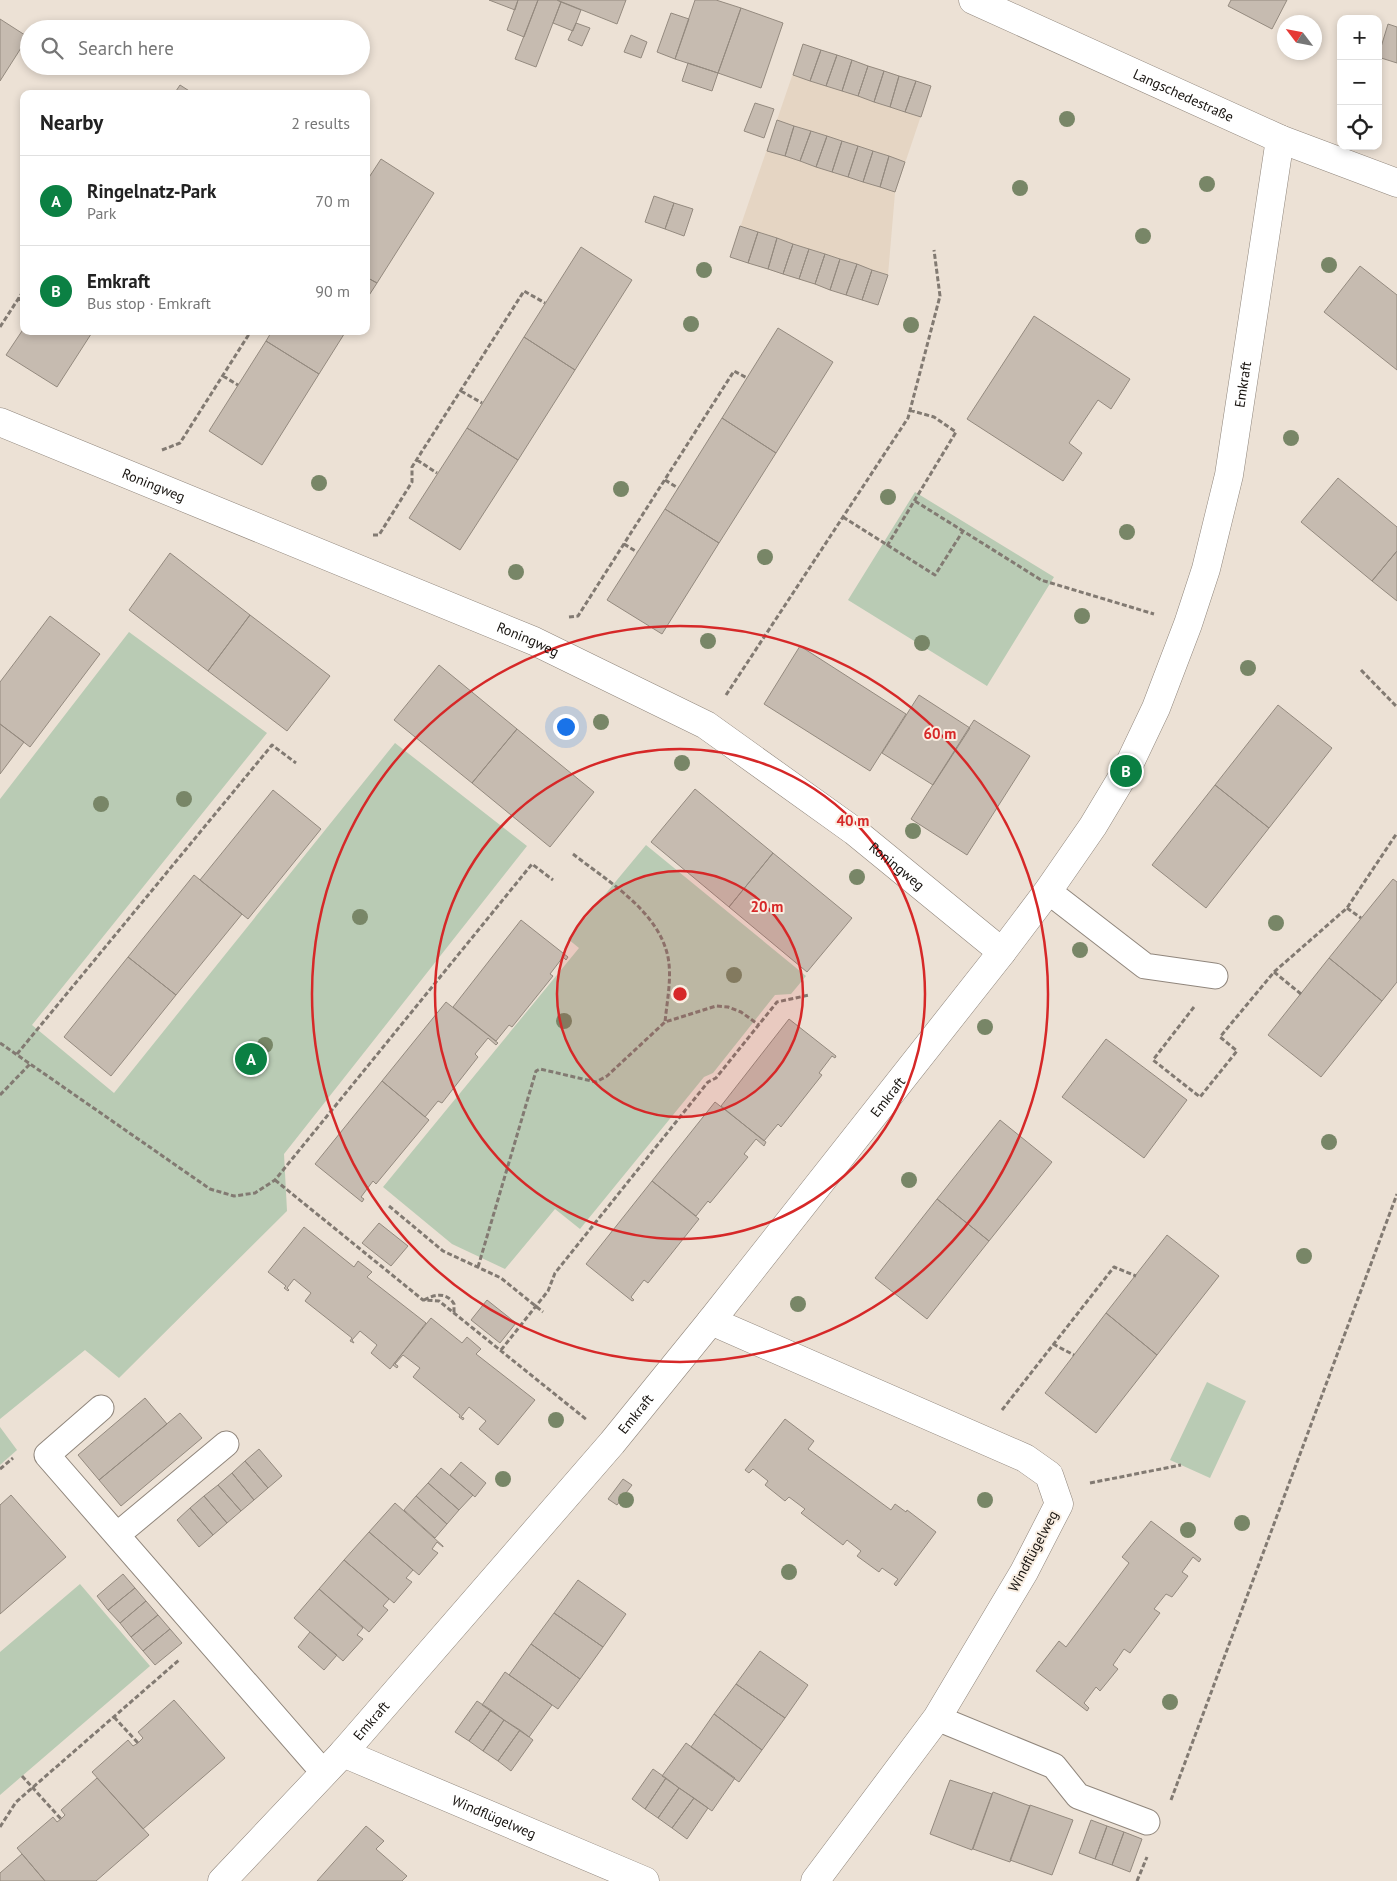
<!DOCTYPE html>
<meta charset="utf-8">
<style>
body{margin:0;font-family:"PT Sans",sans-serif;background:#f2f2f2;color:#222}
.controls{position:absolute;right:15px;top:15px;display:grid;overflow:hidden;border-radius:10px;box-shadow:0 2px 8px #0003}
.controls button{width:45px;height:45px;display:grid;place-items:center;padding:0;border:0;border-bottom:1px solid #e0e0e0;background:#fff;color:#222;font:25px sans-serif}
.compass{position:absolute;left:1277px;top:15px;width:45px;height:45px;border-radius:50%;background:#fff;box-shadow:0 2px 8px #0003;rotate:302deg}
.you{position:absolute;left:565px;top:726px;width:18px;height:18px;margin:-12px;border:4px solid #fff;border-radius:50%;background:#1a73e8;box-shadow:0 0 0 8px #1a73e833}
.badge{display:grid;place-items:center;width:32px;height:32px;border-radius:50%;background:#0b8043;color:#fff;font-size:16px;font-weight:700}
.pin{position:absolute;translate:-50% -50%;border:2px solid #fff;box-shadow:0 1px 5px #0006}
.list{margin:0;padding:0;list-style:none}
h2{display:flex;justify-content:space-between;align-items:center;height:65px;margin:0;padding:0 20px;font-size:21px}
h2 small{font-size:16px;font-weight:400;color:#767676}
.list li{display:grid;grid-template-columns:32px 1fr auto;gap:15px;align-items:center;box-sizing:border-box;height:90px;padding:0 20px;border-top:1px solid #e0e0e0}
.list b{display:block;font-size:19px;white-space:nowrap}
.list p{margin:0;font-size:16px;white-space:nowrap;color:#767676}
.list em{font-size:16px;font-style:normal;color:#767676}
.icon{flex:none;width:28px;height:28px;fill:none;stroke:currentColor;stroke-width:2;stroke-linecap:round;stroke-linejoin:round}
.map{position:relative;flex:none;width:1397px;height:1881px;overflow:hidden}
.search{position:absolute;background:#fff;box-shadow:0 2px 8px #0003;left:20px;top:20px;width:350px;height:55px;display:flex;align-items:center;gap:12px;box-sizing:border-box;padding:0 18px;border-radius:28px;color:#767676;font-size:19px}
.panel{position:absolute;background:#fff;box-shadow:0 2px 8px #0003;left:20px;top:90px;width:350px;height:245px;border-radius:10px}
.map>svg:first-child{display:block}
.built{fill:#e5d5c3}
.green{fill:#b9cbb4}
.building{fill:#c6bbb0;stroke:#948a7f}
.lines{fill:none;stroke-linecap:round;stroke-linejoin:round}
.lane-casing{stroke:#90867c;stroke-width:27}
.street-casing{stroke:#90867c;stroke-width:29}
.path{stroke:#827a72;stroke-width:3;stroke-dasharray:5 2.5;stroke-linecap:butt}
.lane{stroke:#fff;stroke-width:25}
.street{stroke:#fff;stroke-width:28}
.tree{fill:#788667}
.ring{fill:none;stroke:#d62828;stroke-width:2.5}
.labels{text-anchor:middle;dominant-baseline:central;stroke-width:4;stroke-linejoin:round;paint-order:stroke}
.street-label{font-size:14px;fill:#16120e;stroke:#f9eee2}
.centre{fill:#d62828;stroke:#f9eee2;stroke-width:2.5}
.ring-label{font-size:15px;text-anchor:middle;font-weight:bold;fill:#d62828;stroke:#f9eee2;stroke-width:4;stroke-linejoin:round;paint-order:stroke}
</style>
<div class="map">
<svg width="1397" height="1881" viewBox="0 0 1397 1881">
<rect width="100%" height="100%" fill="#ece1d5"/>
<path class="built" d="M803,44L931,86L895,193L888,275L878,305L730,257Z"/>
<path class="green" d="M915,492L1054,577L987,686L848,600Z
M129,632L267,733L32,1025L114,1093L395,743L527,846L284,1154L287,1211L119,1378L85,1350L0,1419V799Z
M646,845L806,976L791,994L775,995L713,1073L704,1077L580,1229L555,1209L505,1269L452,1244L383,1187L579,948L568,939Z
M1207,1382L1246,1401L1210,1478L1170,1460Z
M0,1427L17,1450L0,1465Z
M80,1584L150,1666L0,1795V1652Z"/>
<path class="building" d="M489,0H518L515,10Z
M518,0H538L524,37L507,30Z
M538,0H557L561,2L536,67L515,59Z
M557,0H626L617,24Z
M695,0H716L741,8L718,73L675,59Z
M1231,0H1287L1272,29L1228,6Z
M561,2L581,10L573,31L553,23Z
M741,8L783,23L761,88L718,73Z
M671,13L689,19L675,59L657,52Z
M0,19L28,37L0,81Z
M576,23L590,28L582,46L568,40Z
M1388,24L1397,27V63L1378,57Z
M631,35L647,42L641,58L624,52Z
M803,44L821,50L810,81L793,75Z
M821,50L837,55L826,86L810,81Z
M837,55L852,60L842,91L826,86Z
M852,60L868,66L858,96L842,91Z
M688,63L718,73L712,91L682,81Z
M868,66L884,71L874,102L858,96Z
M884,71L899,76L890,107L874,102Z
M899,76L916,81L905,112L890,107Z
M916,81L931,86L921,117L905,112Z
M180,85L194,94H174Z
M755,103L774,109L764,138L744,131Z
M777,120L794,126L785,156L767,151Z
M794,126L811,131L800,161L785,156Z
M811,131L827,136L816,167L800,161Z
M827,136L842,141L832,172L816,167Z
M842,141L858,146L848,177L832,172Z
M858,146L873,151L863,182L848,177Z
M873,151L889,156L880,187L863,182Z
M889,156L905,162L895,192L880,187Z
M381,159L434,193L377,283L366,277V182Z
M654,196L674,203L665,229L645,222Z
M674,203L693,209L684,236L665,229Z
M740,226L758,232L748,263L730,257Z
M758,232L777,238L768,269L748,263Z
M777,238L793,244L783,274L768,269Z
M793,244L809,249L799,279L783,274Z
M581,247L632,280L575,370L524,337Z
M809,249L825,254L815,284L799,279Z
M825,254L840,259L830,290L815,284Z
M840,259L857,264L846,295L830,290Z
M857,264L872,270L862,300L846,295Z
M1360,266L1397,295V370L1324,312Z
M872,270L888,275L878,305L862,300Z
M366,277L377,283L366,300Z
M1034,316L1130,379L1111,409L1098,400L1069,443L1082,453L1063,481L967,419Z
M24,328V331H93L57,387L6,355Z
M778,328L833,362L776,453L722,418Z
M272,331H346L319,374L266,341Z
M524,337L575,370L518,460L467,428Z
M266,341L319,374L262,465L209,431Z
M722,418L776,453L719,543L665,509Z
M467,428L518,460L460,550L409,518Z
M1338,478L1397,527V551L1372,581L1301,522Z
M665,509L719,543L662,634L607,600Z
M1397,551V601L1372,581Z
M170,553L250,615L208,671L129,610Z
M250,615L330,676L287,731L208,671Z
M50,616L100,654L30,747L0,724V682Z
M800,646L906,714L870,771L764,704Z
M439,665L517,729L472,783L394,720Z
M919,695L970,728L933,785L882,753Z
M1278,705L1332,748L1269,828L1215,785Z
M974,720L1030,756L967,855L911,819Z
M0,724L24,742L0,774Z
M517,729L594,792L550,847L472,783Z
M1215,785L1269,828L1206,908L1152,865Z
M695,789L773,853L729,907L651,842Z
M273,790L321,829L248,919L200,880Z
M773,853L852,918L807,972L729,907Z
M194,875L242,914L176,995L128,957Z
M1393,879L1397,882V982L1382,1001L1329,958Z
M521,920L568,957L566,960L563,957L550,974L553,976L512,1027L509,1025L496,1041L453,1007Z
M128,957L176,995L111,1076L64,1037Z
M1329,958L1382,1001L1321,1077L1268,1035Z
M446,1002L498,1043L496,1045L488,1038L475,1054L478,1057L442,1103L438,1101L425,1117L382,1081Z
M789,1019L836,1056L835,1058L832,1056L819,1073L822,1075L781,1127L778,1124L764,1141L721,1106Z
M1106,1039L1187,1100L1144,1158L1062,1097Z
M382,1081L429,1120L376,1184L373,1181L361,1197L364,1199L362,1202L315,1164Z
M715,1102L766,1142L764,1146L756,1139L744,1154L748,1157L710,1203L708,1201L696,1216L652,1181Z
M1000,1120L1052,1162L989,1241L937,1199Z
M652,1181L699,1219L648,1283L644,1280L631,1297L634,1300L632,1301L586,1264Z
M937,1199L989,1241L927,1319L875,1278Z
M379,1223L408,1246L391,1266L362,1243Z
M304,1227L354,1267L358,1261L372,1272L367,1277L426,1323L390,1369L371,1353L377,1345L360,1331L352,1340L354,1343L350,1341L352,1338L305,1301L311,1293L294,1279L287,1288L289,1290L288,1291L284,1288L286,1286L268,1272Z
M1167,1235L1219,1276L1157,1355L1106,1313Z
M487,1300L516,1323L500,1343L471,1320Z
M1106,1313L1157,1355L1096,1433L1045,1393Z
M431,1318L462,1343L467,1337L481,1349L476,1354L535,1400L498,1445L479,1429L486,1421L469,1407L461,1417L464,1418L463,1420L459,1417L460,1415L413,1377L420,1368L403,1355L395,1364L398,1366L397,1368L393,1365Z
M145,1398L167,1424L99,1480L78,1455Z
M180,1413L202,1438L121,1506L99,1480Z
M785,1419L814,1441L808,1449L891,1510L895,1504L906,1512L907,1510L936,1532L896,1586L894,1584L898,1579L882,1568L879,1572L857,1556L861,1551L847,1540L843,1545L801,1513L805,1509L789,1497L785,1501L765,1485L768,1481L753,1469L749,1473L745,1470Z
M259,1449L282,1476L268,1488L245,1461Z
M245,1461L268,1488L254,1500L232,1473Z
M461,1462L486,1483L475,1497L450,1475Z
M441,1468L473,1495L459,1510L428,1483Z
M232,1473L254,1500L241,1511L218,1485Z
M623,1479L632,1485L617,1505L608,1499Z
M428,1483L459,1510L447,1524L416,1496Z
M218,1485L241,1511L227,1523L204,1496Z
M11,1495L66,1557L0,1614V1505Z
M204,1496L227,1523L213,1535L190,1508Z
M416,1496L447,1524L435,1538L404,1510Z
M395,1503L443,1546V1547L437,1542L432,1549L438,1553L419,1575L369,1532Z
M190,1508L213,1535L199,1547L177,1520Z
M1151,1521L1201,1559L1199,1562L1193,1557L1182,1572L1188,1576L1172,1597L1166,1594L1154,1609L1160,1613L1130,1653L1124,1649L1113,1665L1118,1669L1100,1691L1096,1687L1084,1703L1089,1708L1087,1711L1036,1671L1059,1641L1066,1647L1129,1563L1122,1557Z
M369,1532L413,1570L406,1578L412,1582L394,1603L344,1560Z
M344,1560L389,1599L383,1606L388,1610L369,1632L319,1589Z
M123,1574L135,1588L108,1610L97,1596Z
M578,1580L626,1614L603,1647L554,1613Z
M135,1588L146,1601L120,1623L108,1610Z
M319,1589L363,1628L357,1635L363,1639L343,1661L294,1618Z
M146,1601L158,1615L131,1637L120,1623Z
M554,1613L603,1647L580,1679L531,1644Z
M158,1615L170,1629L143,1651L131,1637Z
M170,1629L182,1643L155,1665L143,1651Z
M310,1632L337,1655L324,1670L298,1647Z
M531,1644L580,1679L558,1709L509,1675Z
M760,1651L808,1685L785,1718L736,1684Z
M505,1672L552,1705L529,1737L482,1705Z
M736,1684L785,1718L762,1750L714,1714Z
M174,1700L225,1758L143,1829L92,1772L128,1740L133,1746L138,1743L143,1738L138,1732Z
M477,1701L491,1710L469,1741L455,1732Z
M491,1710L504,1720L483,1751L469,1741Z
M714,1714L762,1750L739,1782L691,1747Z
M504,1720L520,1730L498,1761L483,1751Z
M520,1730L533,1740L511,1771L498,1761Z
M686,1743L735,1778L712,1811L662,1776Z
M653,1769L666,1778L645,1809L632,1799Z
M97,1778L149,1835L96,1881H45L17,1848L53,1817L57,1822L61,1819L65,1815L61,1810Z
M666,1778L679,1788L658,1818L645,1809Z
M950,1780L992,1794L972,1850L930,1834Z
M679,1788L694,1798L672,1828L658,1818Z
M993,1792L1030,1806L1010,1862L973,1849Z
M694,1798L708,1808L687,1839L672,1828Z
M1030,1805L1073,1820L1052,1875L1010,1860Z
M1091,1820L1107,1826L1095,1859L1079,1853Z
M366,1826L384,1841L376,1849L407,1876L402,1881H317Z
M1107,1826L1124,1832L1112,1865L1095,1859Z
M1124,1832L1142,1839L1130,1872L1112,1865Z
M22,1854L45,1881H0V1873Z"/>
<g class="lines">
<defs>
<path id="lane" d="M1048,891L1145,966L1215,976
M101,1408L47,1455L324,1773
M117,1535L226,1444
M937,1718L1054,1766L1078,1796L1147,1822"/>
<g id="street">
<path id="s1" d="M973,0L1280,139L1397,183"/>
<path id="s2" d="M0,422L534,641L706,725L854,831L1002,952"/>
<path d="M711,1321L1025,1458L1049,1475L1059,1504L1024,1572L937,1718L815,1881"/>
<path id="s3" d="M343,1753L645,1881"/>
<path id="s4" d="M222,1881L343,1753L612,1443L711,1321L1002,952L1048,891L1093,826L1126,771L1156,708L1188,624L1206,569L1229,475L1280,139"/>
</g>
</defs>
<use href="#lane" class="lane-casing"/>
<use href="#street" class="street-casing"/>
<path class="path" d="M18,298L24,302
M0,327L24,290
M223,376L238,385
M461,391L482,403
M162,450L180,443L251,331
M417,460L437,473
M665,480L678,488
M915,501L963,531
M843,517L935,575L963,531L1041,580L1154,614
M373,535H379L412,482V467L524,291L545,303
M624,544L637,552
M887,546L956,432L934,417L909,410
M569,617L578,616L734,371L747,378
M1361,670L1397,707
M726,695L908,418L940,296L934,250
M573,854C607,881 658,910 668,957C672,978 667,1001 665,1022
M1347,908L1361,918
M1274,972L1301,994
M1194,1007L1153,1060L1200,1097L1237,1051L1220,1037L1274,972L1347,908L1397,833
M0,1043L210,1189L234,1196L255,1193L275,1180L532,864L553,880
M17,1054L272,745L296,763
M0,1095L30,1064
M275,1180L423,1300L439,1301L587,1420
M389,1206L443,1251L501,1278L543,1312
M478,1267L536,1071L540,1069L596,1082L607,1076L665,1022L716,1006L728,1007L741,1012L759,1025
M424,1300C435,1294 447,1292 454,1304V1313
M1053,1344L1074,1355
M501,1350L548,1291L555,1273L708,1082L716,1078L777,1002L809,995
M1002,1410L1114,1267L1136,1276
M0,1469L13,1458
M1090,1483L1181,1465
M114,1717L138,1743
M22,1776L61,1819
M1171,1800L1397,1194
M0,1827L16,1802L179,1660
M1137,1881L1147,1857"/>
<use href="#lane" class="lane"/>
<use href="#street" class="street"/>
</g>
<g class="tree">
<circle cx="1067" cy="119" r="8"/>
<circle cx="1207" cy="184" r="8"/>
<circle cx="1020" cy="188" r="8"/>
<circle cx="1143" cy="236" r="8"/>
<circle cx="1329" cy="265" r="8"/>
<circle cx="704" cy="270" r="8"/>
<circle cx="691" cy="324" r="8"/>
<circle cx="911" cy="325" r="8"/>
<circle cx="1291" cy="438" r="8"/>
<circle cx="319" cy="483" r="8"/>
<circle cx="621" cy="489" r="8"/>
<circle cx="888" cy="497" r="8"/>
<circle cx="1127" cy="532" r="8"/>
<circle cx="765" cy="557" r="8"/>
<circle cx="516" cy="572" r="8"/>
<circle cx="1082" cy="616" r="8"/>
<circle cx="708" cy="641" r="8"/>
<circle cx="922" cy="643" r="8"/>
<circle cx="1248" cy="668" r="8"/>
<circle cx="601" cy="722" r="8"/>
<circle cx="682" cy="763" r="8"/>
<circle cx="184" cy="799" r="8"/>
<circle cx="101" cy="804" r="8"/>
<circle cx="913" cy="831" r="8"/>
<circle cx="857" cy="877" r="8"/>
<circle cx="360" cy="917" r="8"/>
<circle cx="1276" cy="923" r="8"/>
<circle cx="1080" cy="950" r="8"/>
<circle cx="734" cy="975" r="8"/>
<circle cx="564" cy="1021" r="8"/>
<circle cx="985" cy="1027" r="8"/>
<circle cx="265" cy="1045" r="8"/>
<circle cx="1329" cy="1142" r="8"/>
<circle cx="909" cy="1180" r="8"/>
<circle cx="1304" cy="1256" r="8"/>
<circle cx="798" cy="1304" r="8"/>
<circle cx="556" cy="1420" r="8"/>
<circle cx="503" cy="1479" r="8"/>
<circle cx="626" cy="1500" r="8"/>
<circle cx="985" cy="1500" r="8"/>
<circle cx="1242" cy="1523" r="8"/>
<circle cx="1188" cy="1530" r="8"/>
<circle cx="789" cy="1572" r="8"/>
<circle cx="1170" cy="1702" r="8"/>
</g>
<circle cx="680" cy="994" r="123" fill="#d62828" fill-opacity=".12"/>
<g class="ring">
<circle cx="680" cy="994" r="123"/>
<circle cx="680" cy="994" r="245"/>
<circle cx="680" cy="994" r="368"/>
</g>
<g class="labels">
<g class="street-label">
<text stroke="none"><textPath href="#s1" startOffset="231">Langschedestraße</textPath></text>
<text stroke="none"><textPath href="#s4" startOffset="1839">Emkraft</textPath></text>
<text stroke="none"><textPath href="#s2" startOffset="166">Roningweg</textPath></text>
<text stroke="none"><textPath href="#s2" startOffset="571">Roningweg</textPath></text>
<text stroke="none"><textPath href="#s2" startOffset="1006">Roningweg</textPath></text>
<text stroke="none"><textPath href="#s4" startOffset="1029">Emkraft</textPath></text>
<text stroke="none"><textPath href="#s4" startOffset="624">Emkraft</textPath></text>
<text transform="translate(1033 1551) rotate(-62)">Windflügelweg</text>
<text stroke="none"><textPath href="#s4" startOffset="219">Emkraft</textPath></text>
<text stroke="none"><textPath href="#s3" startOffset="164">Windflügelweg</textPath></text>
</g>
</g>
<circle cx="680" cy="994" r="8" class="centre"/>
<g class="ring-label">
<text x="940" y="739">60 m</text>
<text x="853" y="826">40 m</text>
<text x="767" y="912">20 m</text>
</g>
</svg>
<div class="controls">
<button>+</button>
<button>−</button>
<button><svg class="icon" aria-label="locate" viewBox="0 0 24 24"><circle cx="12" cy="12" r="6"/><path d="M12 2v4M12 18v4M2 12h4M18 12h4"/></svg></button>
</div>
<svg class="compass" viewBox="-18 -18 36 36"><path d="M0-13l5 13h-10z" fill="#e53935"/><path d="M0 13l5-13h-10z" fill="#767676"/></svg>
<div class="you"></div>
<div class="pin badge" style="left:251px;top:1059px">A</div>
<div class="pin badge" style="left:1126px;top:771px">B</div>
<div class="search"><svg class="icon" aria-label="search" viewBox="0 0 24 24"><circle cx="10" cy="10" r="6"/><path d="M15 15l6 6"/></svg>Search here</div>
<section class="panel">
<h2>Nearby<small>2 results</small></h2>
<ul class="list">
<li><span class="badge">A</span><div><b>Ringelnatz-Park</b><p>Park</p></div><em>70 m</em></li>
<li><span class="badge">B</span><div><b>Emkraft</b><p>Bus stop · Emkraft</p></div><em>90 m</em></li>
</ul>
</section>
</div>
